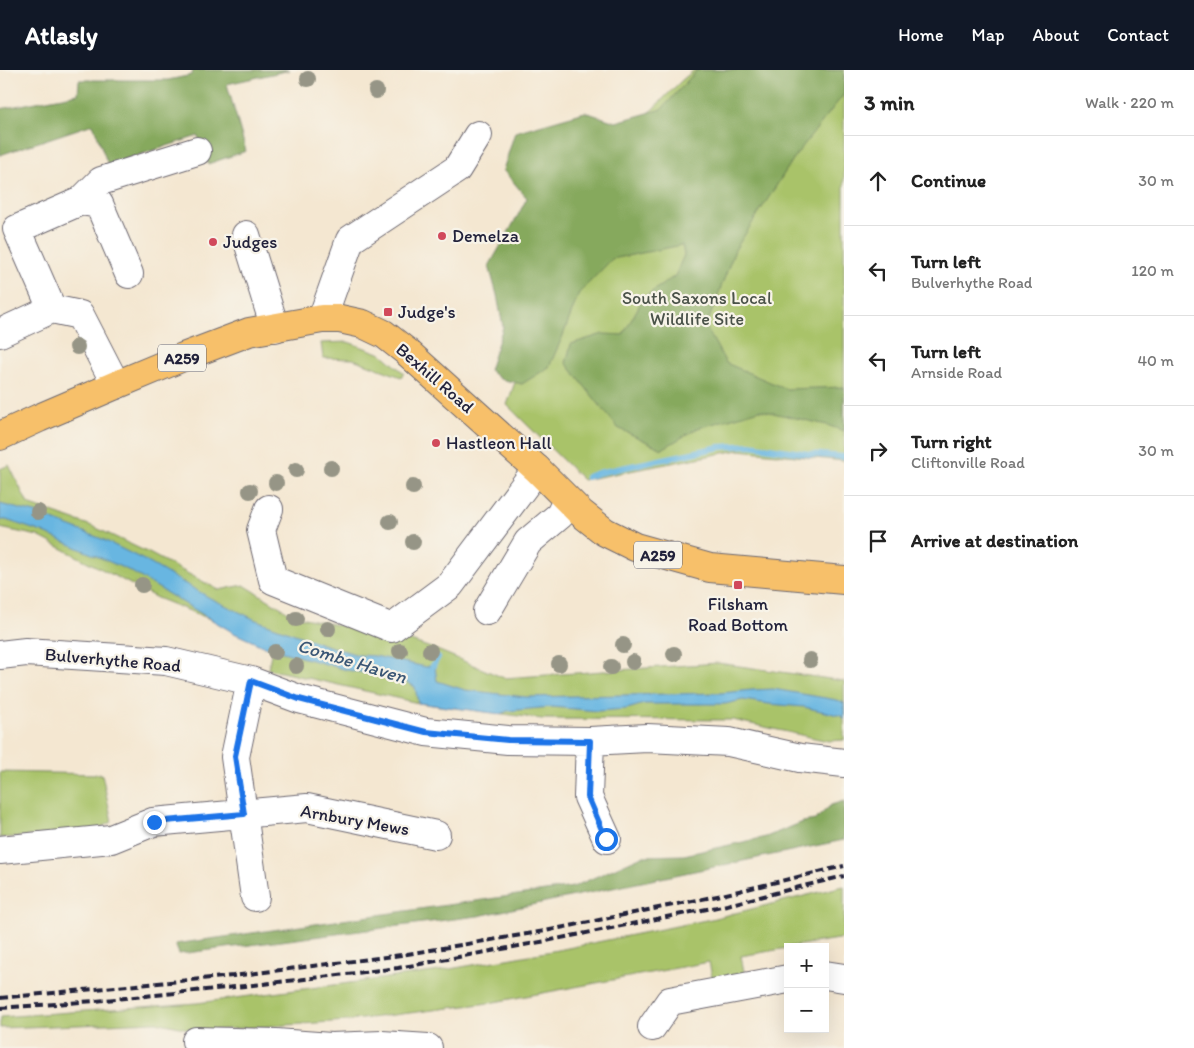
<!DOCTYPE html>
<meta charset="utf-8">
<style>
body{margin:0;font-family:Itim,sans-serif;background:#f6f6f6;color:#222}
.controls{position:absolute;right:15px;bottom:15px;display:grid;overflow:hidden;border-radius:0px;box-shadow:0 5px 20px #0002}
.controls button{width:45px;height:45px;display:grid;place-items:center;padding:0;border:0;border-bottom:1px solid #e0e0e0;background:#fff;color:#222;font:25px sans-serif}
.stop{position:absolute;width:15px;height:15px;margin:-11px;border:4px solid #1a73e8;border-radius:50%;background:#fff}
.stop.end{background:#1a73e8;border-color:#fff;box-shadow:0 1px 5px #0008}
.list{margin:0;padding:0;list-style:none}
h2{display:flex;justify-content:space-between;align-items:center;height:65px;margin:0;padding:0 20px;font-size:21px}
h2 small{font-size:16px;font-weight:400;color:#767676}
.list li{display:grid;grid-template-columns:32px 1fr auto;gap:15px;align-items:center;box-sizing:border-box;height:90px;padding:0 20px;border-top:1px solid #e0e0e0}
.list b{display:block;font-size:19px;white-space:nowrap}
.list p{margin:0;font-size:16px;white-space:nowrap;color:#767676}
.list em{font-size:16px;font-style:normal;color:#767676}
.icon{flex:none;width:28px;height:28px;fill:none;stroke:currentColor;stroke-width:2;stroke-linecap:round;stroke-linejoin:round}
.map{position:relative;flex:none;width:844px;height:978px;overflow:hidden}
header{display:flex;align-items:center;gap:30px;box-sizing:border-box;height:70px;padding:0 25px;background:#111827;color:#fff}
header strong{font-size:24px}
nav{display:flex;gap:28px;margin-inline-start:auto;font-size:18px}
main{display:flex}
aside{flex:1;background:#fff}
.map>svg:first-child{display:block}
.green{fill:#a9c369;stroke:#667252}
.forest{fill:#86a95d;stroke:#54664c}
.water{fill:#67b6e1;stroke:#446c8e}
.lines{fill:none;stroke-linecap:round;stroke-linejoin:round}
.stream{stroke:#67b6e1;stroke-width:6}
.minor-casing{stroke:#6c6770;stroke-width:30}
.highway-casing{stroke:#6c6770;stroke-width:30}
.minor{stroke:#fff;stroke-width:28}
.highway{stroke:#f7c06b;stroke-width:28}
.rail{stroke:#22223b;stroke-width:4;stroke-dasharray:8 4;stroke-linecap:butt}
.tree{fill:#969586}
.route{stroke:#1a73e8;stroke-width:6}
.poi-dot{fill:#d1495b;stroke:#f7f3e8;stroke-width:2}
.labels{text-anchor:middle;dominant-baseline:central;stroke-width:4.5;stroke-linejoin:round;paint-order:stroke}
.shield{fill:#f7f3e8;stroke:#62616f;stroke-width:1}
.shield-label{font-size:16px;font-weight:bold;fill:#22223b}
.poi-label{font-size:18px;fill:#22223b;stroke:#f7f3e8;text-anchor:start}
.park-label{font-size:18px;fill:#4a5249;stroke:#f7f3e8}
.street-label{font-size:18px;fill:#22223b;stroke:#f7f3e8}
.water-label{font-size:19px;font-style:italic;fill:#3a5675;stroke:#f7f3e8}
</style>
<header>
<strong>Atlasly</strong>
<nav><a>Home</a><a>Map</a><a>About</a><a>Contact</a></nav>
</header>
<main>
<div class="map">
<svg width="844" height="978" viewBox="0 0 844 978">
<rect width="100%" height="100%" fill="#f7f3e8"/>
<filter id="ink" filterUnits="userSpaceOnUse"><feTurbulence type="fractalNoise" baseFrequency=".02" numOctaves="2"/><feDisplacementMap in="SourceGraphic" scale="10" xChannelSelector="R" yChannelSelector="G"/><feConvolveMatrix kernelMatrix="1 2 1 2 8 2 1 2 1" color-interpolation-filters="sRGB"/></filter>
<filter id="wash" filterUnits="userSpaceOnUse"><feTurbulence type="fractalNoise" baseFrequency=".0096" numOctaves="4" result="noise"/><feDisplacementMap in="SourceGraphic" scale="20" xChannelSelector="R" yChannelSelector="G"/><feGaussianBlur stdDeviation="1.12" result="paint"/><feColorMatrix in="noise" values="0 0 0 0 0 0 0 0 0 0 0 0 0 0 0 0 0 1.4 0 .05"/><feComposite in="paint" operator="in"/></filter>
<g filter="url(#wash)">
<rect width="100%" height="100%" fill="#f4e7d1"/>
<path class="green" d="M694,0H844V391L739,380L583,410L507,335L587,104L681,11Z
M348,272L382,284L404,303L401,307L353,289L323,288L321,273Z
M9,395L28,434L92,456L149,483L219,520L244,515L295,546L411,571L442,582L504,608L718,593L844,611V670L828,671L733,650L542,649L418,633L268,599L273,574L157,528L38,466L0,458V399Z
M0,702L102,704L112,752L90,762L0,768Z
M844,816V868L788,877V878L741,886L746,912L714,917L709,892L489,933L346,951L198,961L156,952L0,958V947L197,933L433,902L563,879L711,849Z"/>
<path class="forest" d="M193,0H290L227,14L246,81L208,94L198,66L108,95L93,54L0,85V39L78,24L79,10H168L192,5Z
M697,0H844V24L796,85L735,180L706,257L726,293L786,319L844,317V361L827,355L760,340L698,358L662,379L618,358L566,293L571,274L603,264L623,265L644,227L675,206L684,185L682,175L612,189L579,223L562,268L549,297L522,314L500,309L489,300L503,257L497,225L489,196L517,147L527,128L503,100L515,62L585,42L616,52L662,39Z
M844,731V770L478,846L179,884L175,874L573,817L642,786L684,785L766,767L803,752L815,750L831,735Z"/>
<path class="water" d="M0,434L35,443L102,469L144,490L210,528L256,550L322,574L358,585L375,586L426,597L433,595L435,597L437,611L465,620L526,627L721,623L752,620L773,619L837,630L844,633V649L842,646L804,637L769,634L743,630L725,634H644L627,639L598,641L551,637L508,641L500,644L418,633L415,617L402,609L347,600L265,577L234,563L130,501L42,462L6,450H0Z"/>
<g class="lines">
<path class="stream" d="M587,407L598,403L720,377L750,375L809,384L844,387
M430,601L438,587"/>
</g>
</g>
<g filter="url(#ink)">
<g class="lines">
<defs>
<path id="minor" d="M81,131L101,111L197,81
M246,165L275,258
M52,239L17,159L81,131L99,134L129,204
M322,249L350,170L457,99L478,65
M0,263L52,239L80,245L116,315
M269,439L261,460L273,510L392,558L450,515L537,399
M487,541L528,472L560,445L567,430
M0,585L26,582L166,591L251,611L299,629L426,662L508,670L590,671L647,668L729,672L800,688L844,693
M251,611L235,687L255,827
M590,671L588,727L607,769
M0,780L111,769L153,752L307,738L436,765
M825,905L844,908
M652,957L670,931L788,909
M196,971L276,973L331,977L382,975L428,978"/>
<path id="highway" d="M0,366L39,348L116,315L183,287L249,262L322,249H340L363,254L384,264L407,282L509,374L537,399L581,443L605,462L635,477L710,498L844,510"/>
</defs>
<use href="#minor" class="minor-casing"/>
<use href="#highway" class="highway-casing"/>
<use href="#minor" class="minor"/>
<use href="#highway" class="highway"/>
<path class="rail" d="M0,928L233,906L401,885L545,861L722,825L844,796
M0,938L95,931L245,916L398,898L546,871L727,835L844,806"/>
</g>
<g class="tree">
<circle cx="308" cy="9" r="8"/>
<circle cx="376" cy="21" r="8"/>
<circle cx="77" cy="277" r="8"/>
<circle cx="331" cy="398" r="8"/>
<circle cx="296" cy="400" r="8"/>
<circle cx="276" cy="413" r="8"/>
<circle cx="413" cy="417" r="8"/>
<circle cx="250" cy="421" r="8"/>
<circle cx="38" cy="442" r="8"/>
<circle cx="390" cy="452" r="8"/>
<circle cx="413" cy="472" r="8"/>
<circle cx="142" cy="515" r="8"/>
<circle cx="296" cy="549" r="8"/>
<circle cx="328" cy="559" r="8"/>
<circle cx="623" cy="575" r="8"/>
<circle cx="400" cy="581" r="8"/>
<circle cx="430" cy="581" r="8"/>
<circle cx="275" cy="582" r="8"/>
<circle cx="674" cy="584" r="8"/>
<circle cx="810" cy="590" r="8"/>
<circle cx="633" cy="592" r="8"/>
<circle cx="559" cy="594" r="8"/>
<circle cx="296" cy="596" r="8"/>
<circle cx="611" cy="597" r="8"/>
</g>
</g>
<g class="lines" filter="url(#ink)">
<path class="route" d="M154,752L244,744L235,686L251,611L299,629L426,662L508,670L590,671L588,727L606,769"/>
</g>
<g class="poi-dot">
<circle cx="442" cy="166" r="5"/>
<circle cx="213" cy="172" r="5"/>
<rect x="383" y="237" width="10" height="10" rx="2.5"/>
<circle cx="436" cy="373" r="5"/>
<rect x="733" y="510" width="10" height="10" rx="2.5"/>
</g>
<g class="labels">
<g class="shield">
<rect x="158" y="274.5" width="48" height="27" rx="4"/>
<rect x="634" y="471.5" width="48" height="27" rx="4"/>
</g>
<g class="shield-label">
<text x="182" y="288">A259</text>
<text x="658" y="485">A259</text>
</g>
<g class="poi-label">
<text x="452" y="166">Demelza</text>
<text x="223" y="172">Judges</text>
<text x="398" y="242">Judge's</text>
<text x="446" y="373">Hastleon Hall</text>
<text x="738" y="534" text-anchor="middle">Filsham<tspan x="738" dy="21">Road Bottom</tspan></text>
</g>
<g class="park-label">
<text x="697" y="228">South Saxons Local<tspan x="697" dy="21">Wildlife Site</tspan></text>
</g>
<g class="street-label">
<text transform="translate(435 308) rotate(41)">Bexhill Road</text>
<text transform="translate(113 590) rotate(5)">Bulverhythe Road</text>
<text transform="translate(355 750) rotate(10)">Arnbury Mews</text>
</g>
<g class="water-label">
<text transform="translate(352 591) rotate(17)">Combe Haven</text>
</g>
</g>
</svg>
<div class="controls">
<button>+</button>
<button>−</button>
</div>
<div class="stop" style="left:606px;top:769px"></div>
<div class="stop end" style="left:154px;top:752px"></div>
</div>
<aside>
<h2>3 min<small>Walk · 220 m</small></h2>
<ul class="list">
<li><svg class="icon" aria-label="ahead" viewBox="0 0 24 24"><path d="M12 20V5M6 11l6-6 6 6"/></svg><div><b>Continue</b></div><em>30 m</em></li>
<li><svg class="icon" aria-label="left" viewBox="0 0 24 24"><path d="M17 20v-9H6M10 6l-5 5 5 5"/></svg><div><b>Turn left</b><p>Bulverhythe Road</p></div><em>120 m</em></li>
<li><svg class="icon" aria-label="left" viewBox="0 0 24 24"><path d="M17 20v-9H6M10 6l-5 5 5 5"/></svg><div><b>Turn left</b><p>Arnside Road</p></div><em>40 m</em></li>
<li><svg class="icon" aria-label="right" viewBox="0 0 24 24"><path d="M7 20v-9h11M14 6l5 5-5 5"/></svg><div><b>Turn right</b><p>Cliftonville Road</p></div><em>30 m</em></li>
<li><svg class="icon" aria-label="arrive" viewBox="0 0 24 24"><path d="M6 21V4h12l-3 4 3 4H6"/></svg><div><b>Arrive at destination</b></div></li>
</ul>
</aside>
</main>
